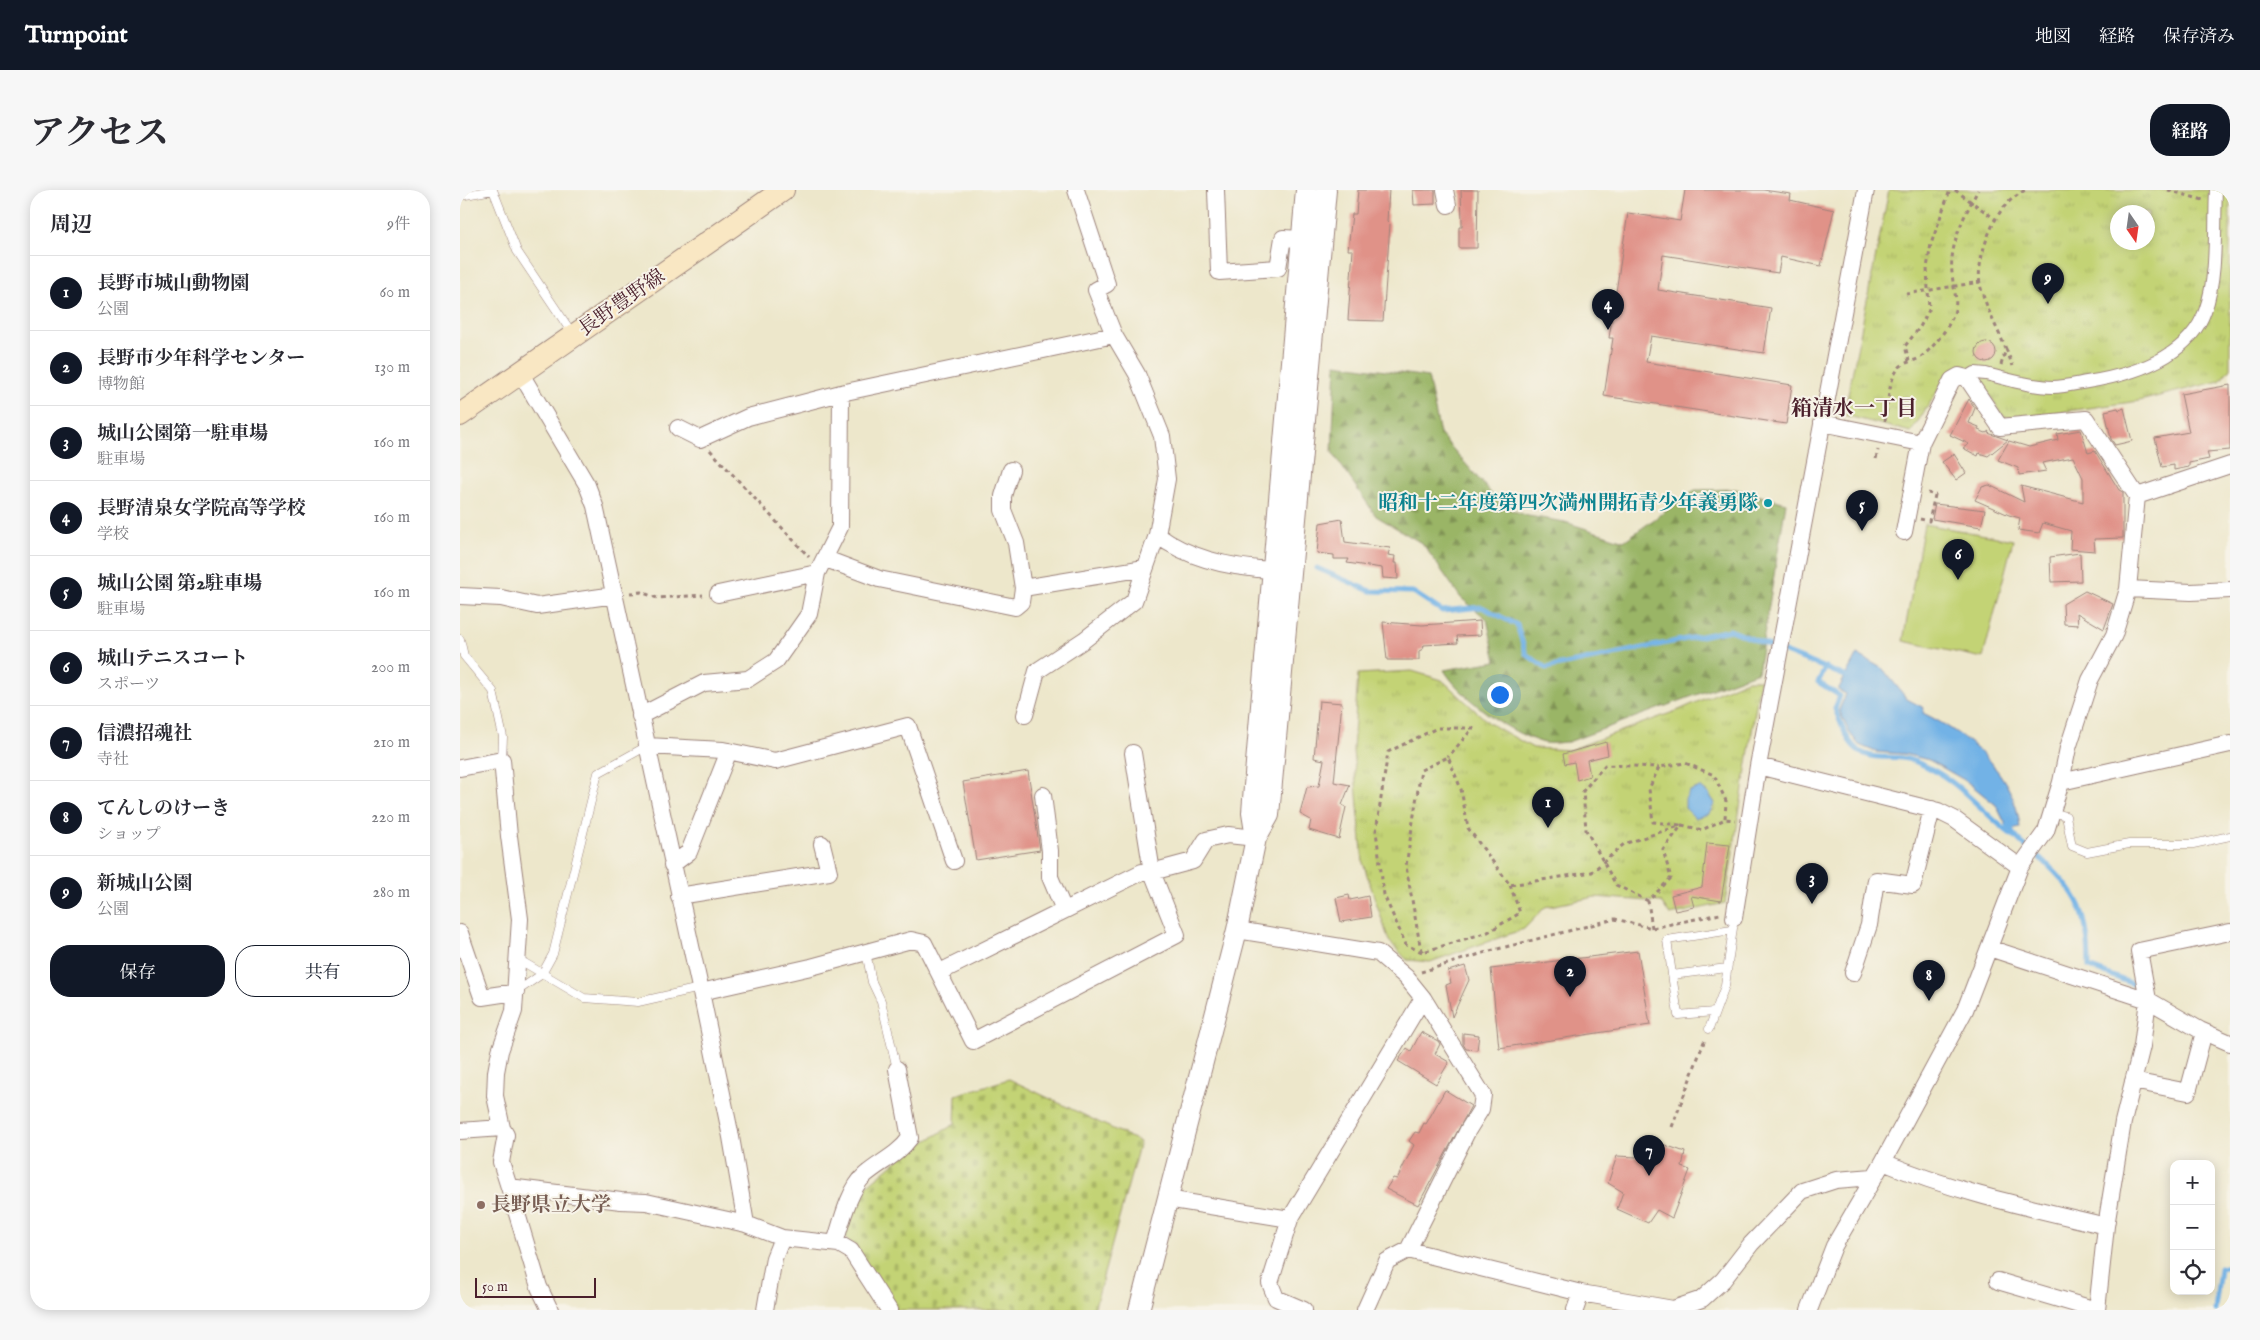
<!DOCTYPE html>
<html lang="ja">
<meta charset="utf-8">
<style>
body{margin:0;font-family:"IM FELL English","Noto Serif JP",serif;background:#f7f7f7;color:#2b2b33}
.controls{position:absolute;right:15px;bottom:15px;display:grid;overflow:hidden;border-radius:10px;box-shadow:0 2px 12px #0003}
.controls button{width:45px;height:45px;display:grid;place-items:center;padding:0;border:0;border-bottom:1px solid #e1e1e2;background:#fff;color:#2b2b33;font:25px sans-serif}
.compass{position:absolute;left:1650px;top:15px;width:45px;height:45px;border-radius:50%;background:#fff;box-shadow:0 2px 12px #0003;rotate:167deg}
.scale{position:absolute;left:15px;bottom:12px;width:121px;box-sizing:border-box;padding-left:5px;border:2px solid #4a1f2b;border-top:0;font-size:14px;line-height:18px;white-space:nowrap;color:#4a1f2b;-webkit-text-stroke:4px #f7f3e8;paint-order:stroke}
.you{position:absolute;left:1039px;top:504px;width:18px;height:18px;margin:-12px;border:4px solid #fff;border-radius:50%;background:#1a73e8;box-shadow:0 0 0 8px #1a73e833}
.badge{display:grid;place-items:center;width:32px;height:32px;border-radius:50%;background:#111827;color:#fff;font-size:16px;font-weight:700}
.pin{position:absolute;translate:-50% -41px;filter:drop-shadow(0 1px 2px #0008)}
.pin::after{content:'';position:absolute;top:26px;width:18px;height:15px;background:inherit;clip-path:polygon(0 0,100% 0,50% 100%)}
.list{margin:0;padding:0;list-style:none}
h2{display:flex;justify-content:space-between;align-items:center;height:65px;margin:0;padding:0 20px;font-size:21px}
h2 small{font-size:16px;font-weight:400;color:#7c7c81}
.list li{display:grid;grid-template-columns:32px 1fr auto;gap:15px;align-items:center;box-sizing:border-box;height:75px;padding:0 20px;border-top:1px solid #e1e1e2}
.list b{display:block;font-size:19px;white-space:nowrap}
.list p{margin:0;font-size:16px;white-space:nowrap;color:#7c7c81}
.list em{font-size:16px;font-style:normal;color:#7c7c81}
.actions{display:flex;gap:10px;padding:15px 20px}
.actions a{flex:1;padding:11px 0;border:1px solid #111827;border-radius:20px;text-align:center;font-size:18px;color:#111827}
.actions .main{background:#111827;color:#fff}
.icon{flex:none;width:28px;height:28px;fill:none;stroke:currentColor;stroke-width:2;stroke-linecap:round;stroke-linejoin:round}
.map{position:relative;flex:none;width:1770px;height:1120px;overflow:hidden;border-radius:20px}
header{display:flex;align-items:center;gap:30px;box-sizing:border-box;height:70px;padding:0 25px;background:#111827;color:#fff}
header strong{font-size:24px}
nav{display:flex;gap:28px;margin-inline-start:auto;font-size:18px}
.intro{display:flex;align-items:center;justify-content:space-between;box-sizing:border-box;height:120px;padding:0 30px}
h1{margin:0;font-size:35px}
.button{padding:12px 22px;border-radius:20px;background:#111827;color:#fff;font-size:18px;font-weight:700}
main{display:flex;gap:30px;padding:0 30px}
aside{flex:1;background:#fff;border-radius:20px;box-shadow:0 2px 12px #0003}
.map>svg:first-child{display:block}
.grass{fill:url(#grass-tufts);stroke:#867950;fill-rule:evenodd}
.forest{fill:url(#forest-firs);stroke:#726a48}
.cemetery{fill:url(#cemetery-stones);stroke:#867950}
.garden{fill:#c3d375;stroke:#867950}
.water{fill:#72b2e6;stroke:#5e6888}
.lines{fill:none;stroke-linecap:round;stroke-linejoin:round}
.stream{stroke:#72b2e6;stroke-width:5}
.building{fill:#e09288}
.service-casing{stroke:#9c837b;stroke-width:9}
.pedestrian-casing{stroke:#9c837b;stroke-width:14}
.minor-casing{stroke:#9c837b;stroke-width:18}
.tertiary-casing{stroke:#9c837b;stroke-width:22}
.secondary-casing{stroke:#9c837b;stroke-width:24}
.path{stroke:#9c837b;stroke-width:3;stroke-dasharray:4 4;stroke-linecap:butt}
.service{stroke:#fff;stroke-width:8}
.pedestrian{stroke:#fff;stroke-width:12}
.minor{stroke:#fff;stroke-width:16}
.tertiary{stroke:#fff;stroke-width:20}
.secondary{stroke:#f9e7c3;stroke-width:22}
.culture-dot{fill:#0f9aa8;stroke:#f7f3e8;stroke-width:2}
.education-dot{fill:#8d6e63;stroke:#f7f3e8;stroke-width:2}
.labels{text-anchor:middle;dominant-baseline:central;stroke-width:4;stroke-linejoin:round;paint-order:stroke}
.street-label{font-size:20px;fill:#4a1f2b;stroke:#f7f3e8}
.culture-label{font-size:20px;font-weight:bold;fill:#0d838f;stroke:#f7f3e8;text-anchor:end}
.education-label{font-size:20px;font-weight:bold;fill:#785e54;stroke:#f7f3e8;text-anchor:start}
.neighbourhood-label{font-size:21px;font-weight:bold;fill:#4a1f2b;stroke:#f7f3e8}
</style>
<header>
<strong>Turnpoint</strong>
<nav><a>地図</a><a>経路</a><a>保存済み</a></nav>
</header>
<div class="intro"><h1>アクセス</h1><a class="button">経路</a></div>
<main>
<aside>
<h2>周辺<small>9件</small></h2>
<ul class="list">
<li><span class="badge">1</span><div><b>長野市城山動物園</b><p>公園</p></div><em>60 m</em></li>
<li><span class="badge">2</span><div><b>長野市少年科学センター</b><p>博物館</p></div><em>130 m</em></li>
<li><span class="badge">3</span><div><b>城山公園第一駐車場</b><p>駐車場</p></div><em>160 m</em></li>
<li><span class="badge">4</span><div><b>長野清泉女学院高等学校</b><p>学校</p></div><em>160 m</em></li>
<li><span class="badge">5</span><div><b>城山公園 第2駐車場</b><p>駐車場</p></div><em>160 m</em></li>
<li><span class="badge">6</span><div><b>城山テニスコート</b><p>スポーツ</p></div><em>200 m</em></li>
<li><span class="badge">7</span><div><b>信濃招魂社</b><p>寺社</p></div><em>210 m</em></li>
<li><span class="badge">8</span><div><b>てんしのけーき</b><p>ショップ</p></div><em>220 m</em></li>
<li><span class="badge">9</span><div><b>新城山公園</b><p>公園</p></div><em>280 m</em></li>
</ul>
<div class="actions"><a class="main">保存</a><a>共有</a></div>
</aside>
<div class="map">
<svg width="1770" height="1120" viewBox="0 0 1770 1120">
<defs>
<pattern id="grass-tufts" width="24" height="20" patternUnits="userSpaceOnUse" patternTransform="scale(1.25)"><rect width="24" height="20" fill="#c3d375"/><path d="M3 7l-1-3M5 7V3M7 7l1-3M15 17l-1-3M17 17v-4M19 17l1-3" fill="none" stroke="#a9b565"/></pattern>
<pattern id="forest-firs" width="22" height="20" patternUnits="userSpaceOnUse" patternTransform="scale(1.25)"><rect width="22" height="20" fill="#9ab566"/><path d="M5 1l3.5 6h-7zM16 11l3.5 6h-7z" fill="#809354"/></pattern>
<pattern id="cemetery-stones" width="16" height="16" patternUnits="userSpaceOnUse" patternTransform="scale(1.25)"><rect width="16" height="16" fill="#c3d375"/><path d="M2 7V4a2 2 0 0 1 4 0v3zM10 15v-3a2 2 0 0 1 4 0v3z" fill="#a9b565"/></pattern>
</defs>
<rect width="100%" height="100%" fill="#f7f3e8"/>
<filter id="ink" filterUnits="userSpaceOnUse"><feTurbulence type="fractalNoise" baseFrequency=".02" numOctaves="2"/><feDisplacementMap in="SourceGraphic" scale="10" xChannelSelector="R" yChannelSelector="G"/><feConvolveMatrix kernelMatrix="1 2 1 2 8 2 1 2 1" color-interpolation-filters="sRGB"/></filter>
<filter id="wash" filterUnits="userSpaceOnUse"><feTurbulence type="fractalNoise" baseFrequency=".0096" numOctaves="4" result="noise"/><feDisplacementMap in="SourceGraphic" scale="20" xChannelSelector="R" yChannelSelector="G"/><feGaussianBlur stdDeviation="1.12" result="paint"/><feColorMatrix in="noise" values="0 0 0 0 0 0 0 0 0 0 0 0 0 0 0 0 0 1.4 0 .05"/><feComposite in="paint" operator="in"/></filter>
<g filter="url(#wash)">
<rect width="100%" height="100%" fill="#ede7cb"/>
<path class="grass" d="M1429,0H1770V178L1760,191L1679,211L1557,228L1544,227L1515,183L1503,176L1492,179L1451,242L1384,225ZM1658,22H1688V52H1658Z
M952,481L982,490L1029,533L1073,558L1109,560L1219,520L1287,490H1300L1265,713L1210,725L1201,712L1135,707L1085,717L1064,739L970,772L947,770L929,751L903,673L893,560L898,484Z"/>
<path class="forest" d="M876,174L968,187L980,244L1043,317L1068,326L1105,332L1164,351L1235,300L1276,299L1326,313L1298,482L1108,552C1100,552 1089,555 1081,552C1048,542 1002,509 984,480L1036,471L1027,429L1001,408L963,354L916,326L872,262Z"/>
<path class="cemetery" d="M549,889L680,952L634,1120H436L397,1058L383,1046L402,1000L446,963L495,934L496,905Z"/>
<path class="garden" d="M1464,334L1553,350L1523,468L1443,451Z"/>
<path class="water" d="M1397,464L1423,479L1447,509L1464,518L1463,523C1508,545 1556,584 1560,638L1551,640L1546,635L1536,615L1506,591L1469,570L1444,564L1416,562L1399,555L1389,542L1379,520L1386,504L1378,500Z
M1240,597L1249,604L1255,613L1249,624L1235,628L1225,618V609L1230,601Z"/>
<g class="lines">
<path class="stream" d="M857,378L910,401L953,402L982,421L1022,417L1057,435L1066,464L1086,478L1270,440L1390,488
M1366,477L1358,492L1380,506L1375,519C1381,532 1386,551 1398,560C1411,570 1427,566 1442,568C1452,569 1466,576 1475,581C1504,597 1525,625 1552,645
M1548,635C1555,650 1568,658 1580,668C1620,703 1629,725 1629,777L1678,796
M1755,1120L1760,1078L1770,1076"/>
</g>
<g id="blocks">
<path class="building" d="M898,0H929L927,31L930,34L923,131L888,130L893,60H888L892,24H896Z
M953,0H975V14L954,15Z
M1001,0H1018L1017,58H999V37H1002V31Z
M1225,0H1303L1331,4L1330,10L1374,20L1361,76L1321,67L1318,83L1203,65L1198,100L1311,118L1304,163L1191,146L1186,172L1332,195L1326,234L1144,206L1153,148H1149L1168,23L1220,31Z
M1516 162a10 10 0 1 1 20 0a10 10 0 1 1-20 0Z
M1770,195V260L1747,262L1749,269L1729,273V277L1714,280V275L1702,277L1695,248L1729,242L1721,204Z
M1509,209L1515,218L1509,233L1519,237L1518,240L1526,243L1529,241L1528,243L1548,250L1528,266L1519,263L1518,266L1503,258L1509,254L1490,245Z
M1658,218L1659,220L1664,218L1672,251L1655,255L1651,249L1645,221Z
M1621,240L1628,263L1635,261L1659,300L1663,302V348L1634,349L1635,361L1610,359L1611,341L1583,333L1579,343L1558,340L1560,328L1549,325L1515,310L1522,297L1529,295L1564,312L1561,296L1623,312V288L1613,267L1582,273L1586,281L1559,285L1558,278L1538,270L1549,251L1569,257L1598,250L1597,244Z
M1494,264L1506,283L1496,290L1482,272Z
M1475,314L1525,320L1521,337L1472,329Z
M882,329L885,352L930,358L928,365L935,366L934,373H937L938,389L923,388L922,378L887,373L889,369H874V365L857,363L860,333Z
M1620,363L1621,391L1591,392L1590,367Z
M1625,401L1653,414L1644,439L1617,423L1618,435L1604,434L1603,414Z
M1020,431L1021,445L997,446L998,453L964,455L963,459L959,461V470H927L923,432L962,435Z
M859,511L882,513L874,592L890,595L882,615L886,617L879,649L849,640L851,630L840,624L847,597L859,596L864,570L854,568Z
M1146,552L1148,565L1127,570L1130,586L1117,590L1114,572L1105,574L1103,564Z
M568,581L580,660L516,670L503,592Z
M1247,653L1270,655L1261,711L1231,706L1234,717L1215,721L1211,705L1242,697Z
M889,705L890,710L908,706L911,727L881,732L876,708Z
M1178,761L1190,835L1039,858L1031,779Z
M1005,776L1009,790L992,827L986,795L991,793L988,781Z
M961,842L978,851L980,854L975,864L989,872L976,894L938,871L947,858L951,861Z
M1003,843L1019,845L1017,860L1006,859L1003,854Z
M985,900L1011,916L958,1015L926,999L933,988L937,989L954,955L949,951L955,942L959,943L964,933L966,934Z
M1185,948L1225,962L1222,977L1230,980L1212,1028L1197,1020L1188,1033L1157,1019L1163,1002L1148,993L1157,966L1177,967Z"/>
</g>
</g>
<g filter="url(#ink)">
<use href="#blocks" fill-opacity="0" stroke="#9c837b" stroke-width="1"/>
<g class="lines">
<defs>
<path id="service" d="M0,6L33,0L57,61L112,143
M0,449L4,466L33,501L43,547L42,570
M1592,622L1606,626L1612,656L1627,662L1669,654H1733L1770,646
M406,762L412,792L421,811L437,879
M58,769L124,808L178,812L240,798
M1212,785L1267,778
M56,802L82,784L93,764L138,583L187,556
M1254,822L1218,825L1207,750L1272,740
M1249,839L1265,796L1273,738"/>
<path id="pedestrian" d="M1507,188L1515,183L1526,184C1547,189 1571,197 1593,197C1604,197 1616,194 1627,192C1671,185 1728,169 1745,121C1758,86 1754,37 1756,0"/>
<path id="minor" d="M756,0L759,82L818,78L823,48L842,49
M985,0L988,15
M61,184L127,295L135,316L241,802L351,777L451,750L464,753L513,851L717,745L692,682L673,563
M1362,233L1461,253L1492,190L1499,186L1507,188L1540,237L1626,229L1677,306
M218,238L240,249L288,227L381,203L654,145
M1444,342L1461,253
M697,345C729,369 774,378 813,380
M366,369L419,389L555,417L561,412L563,398L556,353L543,320V306L551,280
M563,398L685,378
M1668,399L1731,402L1770,400
M258,404L357,383
M0,406L41,408L77,416L155,405
M565,525L577,481L624,450L674,411L697,345L707,289L702,246L677,184L654,145L636,100L647,94L616,0
M180,526L244,493L288,489L316,471L349,424L357,383L380,337L381,203
M187,556L263,560L315,571L448,536L494,671
M1298,576L1478,621L1494,629L1560,677
M0,578L42,570L49,646L60,729L54,821L40,861L36,882L35,906L42,938
M1601,592L1770,554
M583,605L590,661V687L604,720
M212,675L229,662L269,561
M219,706L369,682L362,654
M1274,728L1298,576L1406,0
M777,740L918,763L946,787L963,808L1023,905L1021,919L1008,940L948,1060
M1770,742L1679,761L1688,810L1740,840L1770,853
M0,743L22,807L56,802
M480,782L682,682H692L733,671L746,650L768,645L796,648
M1393,783L1409,735L1416,690L1453,695L1472,619
M1673,891L1728,902L1744,842
M0,941L42,938L46,945L41,972L49,997L161,1011L186,1012L286,1034L271,947L241,802
M1423,972C1495,1002 1571,1018 1646,1036L1663,932L1682,856L1688,810L1529,758
M49,997L79,1097L90,1120
M707,1009L830,1029L810,1093L816,1108L844,1120
M830,1029L963,808
M286,1034L322,1048L379,1054L391,1061L429,1120
M375,1053C381,1034 389,999 405,985C420,972 438,965 450,948L437,879
M1538,1091L1636,1120
M305,1120L314,1068L322,1048
M905,1120L927,1071L948,1060L1121,1103L1213,1119L1242,1109L1263,1090L1291,1054L1342,1001L1376,990L1413,987
M1115,1120L1121,1103
M1349,1120L1374,1056L1423,972L1505,820L1560,677L1586,641L1601,592L1608,558L1630,490L1654,445L1668,399L1677,306L1770,275
M1637,1120L1646,1036"/>
<path id="tertiary" d="M796,648L792,623L794,596L846,0
M679,1120L777,740L796,648L809,625L866,0"/>
<path id="secondary" d="M0,225L323,0"/>
</defs>
<use href="#service" class="service-casing"/>
<use href="#pedestrian" class="pedestrian-casing"/>
<use href="#minor" class="minor-casing"/>
<use href="#tertiary" class="tertiary-casing"/>
<use href="#secondary" class="secondary-casing"/>
<path class="path" d="M1495,0L1535,29
M1708,0L1743,10
M1446,104L1520,92
M1546,159L1553,176
M1449,171L1445,156L1460,137L1469,120L1467,78L1471,54L1490,0
M1541,175L1546,159C1537,138 1525,116 1520,94C1516,73 1530,33 1544,17C1550,10 1557,5 1565,0
M1425,231C1428,215 1428,192 1438,179C1444,171 1454,172 1461,167C1473,158 1486,141 1492,128C1500,113 1493,99 1492,83C1489,54 1505,24 1518,0
M250,260L349,367
M1416,269L1418,260
M1460,329L1469,331L1475,305L1468,303
M170,403L181,402L197,408L243,405
M1220,635L1193,632L1189,599L1199,577L1225,573L1254,585L1266,611L1265,629
M1050,695L1060,723L1028,742L963,762L960,755L946,676L961,580L988,567L1001,599L1008,638L1050,695L1132,682L1164,654L1222,635
M1188,711L1156,695L1126,640L1123,601L1145,575L1199,577
M1192,738L1188,711L1211,688L1203,660L1222,635L1242,640L1265,629L1275,630
M962,762L946,755L924,705L916,641L928,562L977,538H1013L988,567
M961,782L1030,761L1155,729L1192,738L1260,724
M1212,937L1245,849"/>
<use href="#service" class="service"/>
<use href="#pedestrian" class="pedestrian"/>
<use href="#minor" class="minor"/>
<use href="#tertiary" class="tertiary"/>
<use href="#secondary" class="secondary"/>
</g>
</g>
<circle class="culture-dot" cx="1308" cy="313" r="5"/>
<circle class="education-dot" cx="21" cy="1015" r="5"/>
<g class="labels">
<g class="street-label">
<text transform="translate(162 113) rotate(-35)">長野豊野線</text>
</g>
<g class="culture-label">
<text x="1298" y="313">昭和十二年度第四次満州開拓青少年義勇隊</text>
</g>
<g class="education-label">
<text x="31" y="1015">長野県立大学</text>
</g>
<g class="neighbourhood-label">
<text x="1394" y="219">箱清水一丁目</text>
</g>
</g>
</svg>
<div class="controls">
<button>+</button>
<button>−</button>
<button><svg class="icon" aria-label="locate" viewBox="0 0 24 24"><circle cx="12" cy="12" r="6"/><path d="M12 2v4M12 18v4M2 12h4M18 12h4"/></svg></button>
</div>
<svg class="compass" viewBox="-18 -18 36 36"><path d="M0-13l5 13h-10z" fill="#e53935"/><path d="M0 13l5-13h-10z" fill="#7c7c81"/></svg>
<div class="scale">50 m</div>
<div class="you"></div>
<div class="pin badge" style="left:1088px;top:638px">1</div>
<div class="pin badge" style="left:1110px;top:807px">2</div>
<div class="pin badge" style="left:1352px;top:714px">3</div>
<div class="pin badge" style="left:1148px;top:140px">4</div>
<div class="pin badge" style="left:1402px;top:341px">5</div>
<div class="pin badge" style="left:1498px;top:390px">6</div>
<div class="pin badge" style="left:1189px;top:986px">7</div>
<div class="pin badge" style="left:1469px;top:811px">8</div>
<div class="pin badge" style="left:1588px;top:114px">9</div>
</div>
</main>
